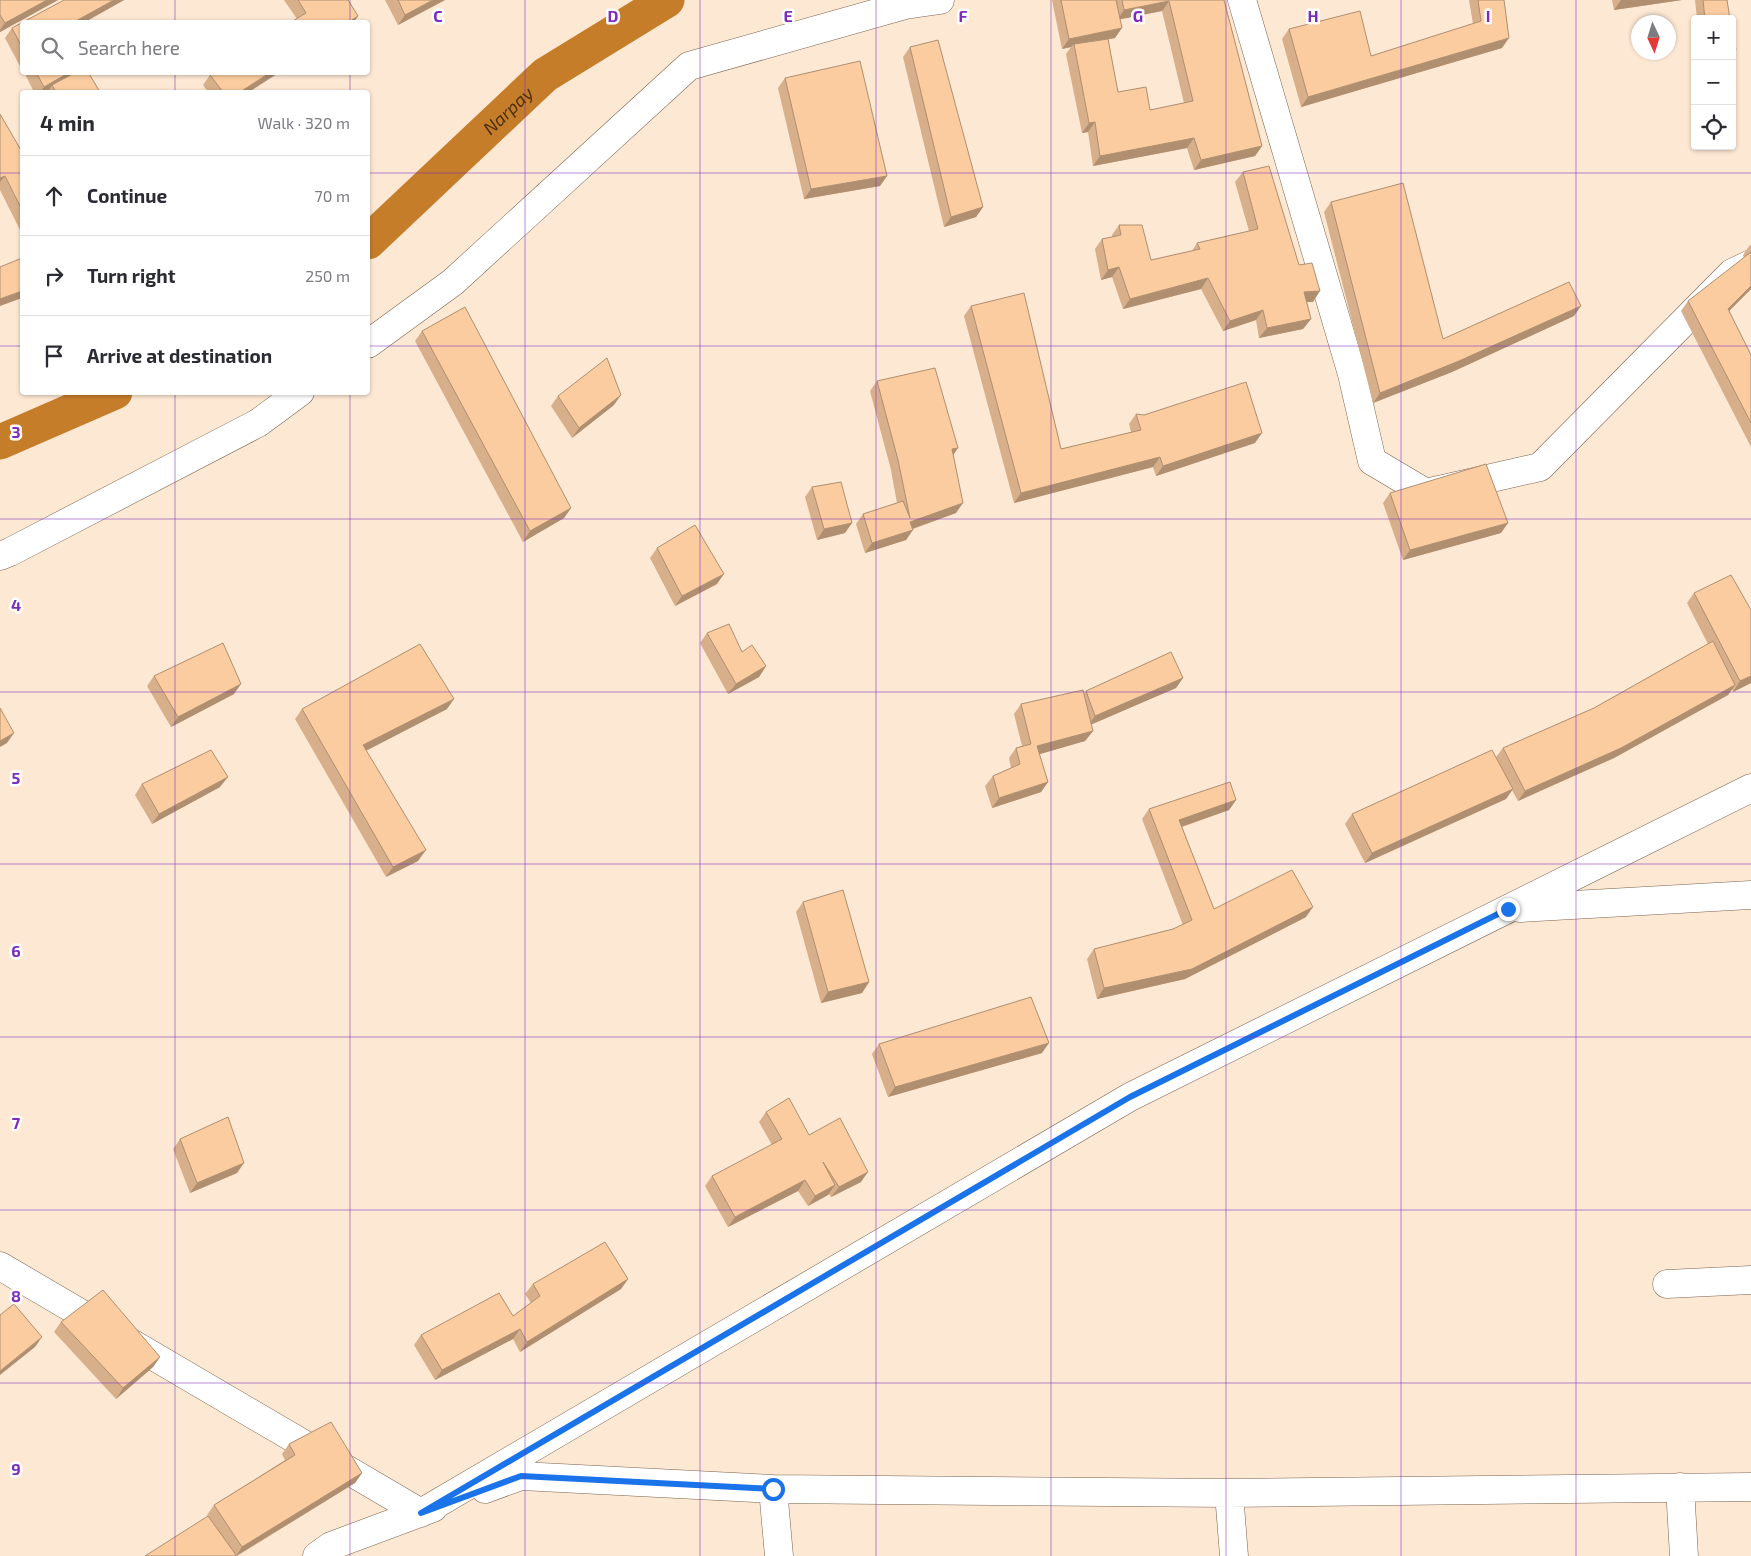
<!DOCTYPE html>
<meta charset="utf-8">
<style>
body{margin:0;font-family:"Exo 2",sans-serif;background:#f7f7f7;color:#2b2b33}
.controls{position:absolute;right:15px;top:15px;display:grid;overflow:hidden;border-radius:5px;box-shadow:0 1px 4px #0004}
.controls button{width:45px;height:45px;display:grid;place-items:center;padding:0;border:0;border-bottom:1px solid #e1e1e2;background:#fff;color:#2b2b33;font:25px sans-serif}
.compass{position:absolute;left:1631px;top:15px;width:45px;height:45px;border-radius:50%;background:#fff;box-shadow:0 1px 4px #0004;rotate:176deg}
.stop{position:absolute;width:15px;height:15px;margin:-11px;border:4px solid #1a73e8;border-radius:50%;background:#fff}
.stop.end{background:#1a73e8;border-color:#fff;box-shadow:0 1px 5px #0008}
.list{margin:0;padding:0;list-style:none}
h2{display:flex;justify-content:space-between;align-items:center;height:65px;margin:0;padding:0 20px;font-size:21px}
h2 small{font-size:16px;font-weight:400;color:#7c7c81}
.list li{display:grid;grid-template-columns:32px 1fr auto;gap:15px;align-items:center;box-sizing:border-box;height:80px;padding:0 20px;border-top:1px solid #e1e1e2}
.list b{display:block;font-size:19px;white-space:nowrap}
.list em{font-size:16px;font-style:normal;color:#7c7c81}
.icon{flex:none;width:28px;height:28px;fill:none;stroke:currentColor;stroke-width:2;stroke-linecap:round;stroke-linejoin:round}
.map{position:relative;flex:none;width:1751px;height:1556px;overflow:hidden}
.search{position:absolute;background:#fff;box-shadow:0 1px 4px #0004;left:20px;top:20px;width:350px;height:55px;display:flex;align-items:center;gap:12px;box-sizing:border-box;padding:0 18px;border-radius:5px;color:#7c7c81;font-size:19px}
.panel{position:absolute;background:#fff;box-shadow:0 1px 4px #0004;left:20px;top:90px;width:350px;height:305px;border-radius:5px}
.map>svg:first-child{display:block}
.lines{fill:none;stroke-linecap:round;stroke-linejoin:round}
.canal{stroke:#c57d2a;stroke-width:35}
.minor-casing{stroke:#7a634d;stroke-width:29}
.minor{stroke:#fff;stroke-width:28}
.wall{fill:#d7af8a;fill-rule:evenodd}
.shaded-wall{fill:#af8f70}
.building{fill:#facca0;stroke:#af8f70}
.route{stroke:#1a73e8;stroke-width:6}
.grid{fill:none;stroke:#7b2cbf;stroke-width:1;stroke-opacity:0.55}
.labels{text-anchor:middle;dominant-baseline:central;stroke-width:5;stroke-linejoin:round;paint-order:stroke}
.water-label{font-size:18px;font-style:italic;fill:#4d2f0e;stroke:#fff}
.grid-label{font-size:16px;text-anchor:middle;font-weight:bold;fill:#7b2cbf;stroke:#fff;stroke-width:5;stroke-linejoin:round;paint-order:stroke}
</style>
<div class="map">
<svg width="1751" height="1556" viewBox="0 0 1751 1556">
<rect width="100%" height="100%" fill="#fde8d4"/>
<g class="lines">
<g class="canal">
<path id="s1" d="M368,242L545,75L667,0"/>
<path d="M0,442L115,392"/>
</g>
<defs>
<path id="minor" d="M1242,0L1352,374L1372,461L1426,493L1540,467L1732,273L1751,264
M368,344L453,282L689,66L905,5L940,0
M0,556L10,552L258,423L300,392
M1520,908L1751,895
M0,1266L421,1513L1130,1097L1751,788
M1667,1284L1751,1280
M1680,1487L1684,1556
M485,1489L521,1476L773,1489L1229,1493L1751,1487
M773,1489L779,1556
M1229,1493L1234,1556
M317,1556L331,1546L433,1508"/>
</defs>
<use href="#minor" class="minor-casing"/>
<use href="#minor" class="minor"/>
</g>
<path class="wall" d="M0,0H58L0,32Z
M64,0H124L85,22H22V70L5,38L12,28Z
M284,0H348L358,16L354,22H291L297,19Z
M385,0H445L398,25Z
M1052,0H1224L1262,146L1255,156L1194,170L1187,148L1093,166L1088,132L1082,133L1066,54L1071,47L1062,49ZM1162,11L1184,103L1150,110L1118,92L1108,39L1115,38L1120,19Z
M1469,0H1504L1502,48L1301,107L1282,39L1289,29L1371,56L1473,24Z
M1612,0H1682L1614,10Z
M1695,0H1727L1730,19H1697Z
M910,47L983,207L976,217L944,227L903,57Z
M24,72H88L100,92H47H48H34Z
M210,75L249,92H208L203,85Z
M785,78L887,176L880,186L804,199L778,88Z
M0,114L22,152V234L0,190Z
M1243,172L1299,265L1313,302H1307L1311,319L1303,329L1259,338L1256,320L1223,331L1201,289L1123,309L1112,277L1101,280L1095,249L1102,239L1112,237V235L1119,225L1151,260L1192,251L1197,243L1249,231L1235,182Z
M1331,202L1443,339L1574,316L1452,372L1373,403L1324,212Z
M1750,245H1751V289L1729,311L1751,355V447L1681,311L1688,301L1744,258L1743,255Z
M971,306L1061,449L1131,432L1129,424L1136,414L1255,443L1156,476L1153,467L1014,503L964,316Z
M422,331L571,508L564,518L523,542L415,341Z
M877,381L958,448L953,455L956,513L913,529L906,540L865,553L856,524L863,514L897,503L891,470L870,391Z
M558,396L614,405L572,438L551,406Z
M812,487L845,533L817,540L805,497Z
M1390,493L1501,533L1403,560L1383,503Z
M657,548L717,584L675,606L650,558Z
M1694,593L1751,683L1733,692L1732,689L1728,695L1614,758L1518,801L1512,790L1506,799L1365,863L1345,824L1352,814L1496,757L1503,748L1594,708L1708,644L1687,603Z
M707,633L766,666L759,677L728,694L700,643Z
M154,676L234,694L171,727L147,686Z
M1183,678L1176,688L1091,724L1093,731L1085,741L1039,754L1048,782L1041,792L992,808L985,786L993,776L1011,768L1009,758L1016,748L1022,746L1014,714L1021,704L1084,694L1086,691Z
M302,709H447L366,750L418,861L386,877L295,719Z
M142,784L220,787L152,824L135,795Z
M1236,800L1229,810L1182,827L1214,909L1306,917L1185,979L1097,999L1087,959L1094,949L1173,929L1183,925L1142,819L1149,809Z
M803,902L869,982L862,993L821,1003L796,912Z
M879,1044L1042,1053L888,1097L872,1054Z
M766,1112L809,1135L861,1182L831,1197L829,1194L828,1195L808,1206L798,1191L728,1227L705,1186L712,1176L772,1145L759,1122Z
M180,1139L237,1173L190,1193L173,1149Z
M628,1279L621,1289L520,1352L513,1339L435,1380L414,1345L421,1335L513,1316L531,1303L525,1294L533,1284Z
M61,1322L160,1357L153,1367L116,1399L54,1332Z
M289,1444L362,1473L355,1483L237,1556H145L213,1524L207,1515L214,1505L285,1460L282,1454Z"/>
<path class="shaded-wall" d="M47,0H58L0,32V30L5,23Z
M114,0H124L85,22H74Z
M433,0H445L398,25L405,15Z
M1621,0H1682L1614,10Z
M1169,1L1162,11L1117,20L1124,10Z
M358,16L354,22H349Z
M1122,28L1115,38L1074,46V44L1071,47L1062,49L1069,39Z
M1509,38L1502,48L1301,107L1308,97Z
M70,72H79L52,85L48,92H41L44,87Z
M271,72H280L249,92H240Z
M1095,122L1088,132L1082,133L1089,123Z
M1194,138L1187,148L1093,166L1100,156Z
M1262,146L1255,156L1194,170L1201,160Z
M5,176L0,182V178Z
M887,176L880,186L804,199L811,189Z
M983,207L976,217L944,227L951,217Z
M1119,267L1112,277L1101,280L1108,270Z
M1208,278L1201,289L1123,309L1130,299Z
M1751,286V289L1721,319L1728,309Z
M22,291V298L0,306V299Z
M1320,291L1313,302H1297L1304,292Z
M1581,306L1574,316L1452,372L1373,403L1380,393Z
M1263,310L1256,320L1223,331L1230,321Z
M1311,319L1303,329L1259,338L1267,328Z
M621,395L614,405L572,438L579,428Z
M1262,433L1255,443L1156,476L1163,466Z
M958,448L951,458L952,449Z
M1160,457L1153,467L1014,503L1021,493Z
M963,503L956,513L903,532L910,522Z
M571,508L564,518L523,542L530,531Z
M852,523L845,533L817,540L824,529Z
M1508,523L1501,533L1403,560L1410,550Z
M913,530L906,540L865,553L872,543Z
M724,574L717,584L675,606L682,596Z
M766,666L759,677L728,694L736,684Z
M1751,676V683L1733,692L1740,681Z
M1183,678L1176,688L1088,726L1095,716Z
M241,684L234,694L171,727L178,717Z
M1735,685L1728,695L1614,758L1518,801L1525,791Z
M454,699L447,709L356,756L363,745Z
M1093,731L1085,741L1030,757L1037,746Z
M14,733L7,743L0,747V741Z
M228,777L220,787L152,824L159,814Z
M1048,782L1041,792L992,808L999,798Z
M1513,789L1506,799L1365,863L1372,853Z
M1236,800L1229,810L1172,830L1179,820Z
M426,850L418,861L386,877L393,867Z
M1313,907L1306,917L1185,979L1097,999L1104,988Z
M869,982L862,993L821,1003L828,992Z
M1049,1043L1042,1053L888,1097L895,1087Z
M244,1163L237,1173L190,1193L197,1183Z
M868,1172L861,1182L831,1197L839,1187Z
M805,1180L798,1191L728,1227L735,1217Z
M835,1185L828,1195L808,1206L815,1196Z
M628,1279L621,1289L520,1352L527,1342Z
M520,1329L513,1339L435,1380L442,1370Z
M42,1337L35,1347L0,1375V1371Z
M160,1357L153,1367L116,1399L123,1388Z
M362,1473L355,1483L236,1556L242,1547Z"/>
<path class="building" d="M0,0H47L5,23L0,15Z
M64,0H114L74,22H22V47L12,28Z
M298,0H348L358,16L349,22H291L306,13Z
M398,0H433L405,15Z
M1061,0H1116L1122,28L1069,39Z
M1122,0H1224L1262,146L1201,160L1194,138L1100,156L1095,122L1089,123L1074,44L1108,39L1118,92L1146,87L1150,110L1193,101L1169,1L1124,10Z
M1478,0H1504L1509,38L1308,97L1289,29L1360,11L1371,56L1481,21Z
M1703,0H1727L1730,19H1705Z
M1732,29L1736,50H1732Z
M938,40L983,207L951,217L910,47Z
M860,61L887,176L811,189L785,78Z
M36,72H70L44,87Z
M76,72H88L100,92H56L52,85Z
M215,72H271L240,92H223L210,75Z
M0,114L22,152V210L5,176L0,178Z
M1269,166L1299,265L1312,263L1320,291L1304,292L1311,319L1267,328L1263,310L1230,321L1208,278L1130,299L1119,267L1108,270L1102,239L1121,235L1119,225H1142L1151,260L1200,249L1197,243L1258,229L1243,172Z
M1403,183L1443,339L1569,282L1581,306L1459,361L1380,393L1331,202Z
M1751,252V286L1728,309L1751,355V423L1688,301Z
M22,258V291L0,299V267Z
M1024,293L1061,449L1141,430L1136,414L1144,415L1246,382L1262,433L1163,466L1160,457L1021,493L971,306Z
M465,307L571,508L530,531L422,331Z
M607,358L621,395L579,428L558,396Z
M935,368L958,448L952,449L963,503L910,522L913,530L872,543L863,514L903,501L910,518L898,460L877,381Z
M1486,464L1508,523L1410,550L1390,493Z
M841,482L852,523L824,529L812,487Z
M695,525L724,574L682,596L657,548Z
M1731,575L1751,610V676L1740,681L1694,593Z
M729,624L742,652L752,645L766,666L736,684L707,633Z
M1713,641L1735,685L1621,748L1525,791L1503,748L1594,708Z
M223,643L241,684L178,717L154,676Z
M420,644L454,699L363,745L426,850L393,867L302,709Z
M1171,652L1183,678L1095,716L1086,691Z
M1083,690L1093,731L1037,746L1048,782L999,798L993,776L1020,764L1016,748L1031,744L1021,704Z
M0,708L14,733L0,741Z
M211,750L228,777L159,814L142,784Z
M1492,750L1513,789L1372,853L1352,814Z
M1230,782L1236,800L1179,820L1214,909L1292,870L1313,907L1192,969L1104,988L1094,949L1173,929L1192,920L1149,809Z
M843,890L869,982L828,992L803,902Z
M1031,997L1049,1043L895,1087L879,1044Z
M789,1098L809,1135L840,1118L868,1172L839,1187L823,1162L835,1185L815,1196L805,1180L735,1217L712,1176L782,1139L766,1112Z
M228,1117L244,1163L197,1183L180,1139Z
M605,1242L628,1279L527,1342L520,1329L442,1370L421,1335L499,1293L513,1316L540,1296L533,1284Z
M103,1290L160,1357L123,1388L61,1322Z
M14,1304L42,1337L0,1371V1315Z
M331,1422L362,1473L242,1547L214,1505L295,1455L289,1444Z
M208,1516L236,1555L234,1556H145Z"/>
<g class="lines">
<path class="route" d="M773,1489L521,1476L421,1513L1130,1097L1508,909"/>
</g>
<path class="grid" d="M175,0V22M350,0V22M525,0V1556M700,0V1556M876,0V1556M1051,0V1556M1226,0V1556M1401,0V1556M1576,0V1556M175,72V92M350,72V92M0,173H22M368,173H1751M0,346H22M368,346H1751M175,392V1556M350,392V1556M0,519H1751M0,692H1751M0,864H1751M0,1037H1751M0,1210H1751M0,1383H1751"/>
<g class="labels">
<g class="water-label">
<text stroke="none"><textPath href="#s1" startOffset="192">Narpay</textPath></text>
</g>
</g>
<g class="grid-label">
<text x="438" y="22">C</text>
<text x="613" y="22">D</text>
<text x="788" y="22">E</text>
<text x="963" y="22">F</text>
<text x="1138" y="22">G</text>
<text x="1313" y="22">H</text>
<text x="1488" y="22">I</text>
<text x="16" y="438">3</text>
<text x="16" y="611">4</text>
<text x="16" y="784">5</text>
<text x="16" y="957">6</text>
<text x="16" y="1129">7</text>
<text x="16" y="1302">8</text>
<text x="16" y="1475">9</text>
</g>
</svg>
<div class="controls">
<button>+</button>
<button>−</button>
<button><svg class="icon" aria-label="locate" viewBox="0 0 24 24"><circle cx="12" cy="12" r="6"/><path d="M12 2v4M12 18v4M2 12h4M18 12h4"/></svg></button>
</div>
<svg class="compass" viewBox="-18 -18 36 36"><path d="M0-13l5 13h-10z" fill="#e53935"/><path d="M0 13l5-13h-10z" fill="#7c7c81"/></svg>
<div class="stop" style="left:773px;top:1489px"></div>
<div class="stop end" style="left:1508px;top:909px"></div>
<div class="search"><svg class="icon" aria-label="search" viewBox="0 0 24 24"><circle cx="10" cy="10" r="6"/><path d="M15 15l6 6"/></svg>Search here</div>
<section class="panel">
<h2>4 min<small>Walk · 320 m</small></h2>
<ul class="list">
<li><svg class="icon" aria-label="ahead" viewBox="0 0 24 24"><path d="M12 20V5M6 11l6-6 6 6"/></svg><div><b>Continue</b></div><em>70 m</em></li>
<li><svg class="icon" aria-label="right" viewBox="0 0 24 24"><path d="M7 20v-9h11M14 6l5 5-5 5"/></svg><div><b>Turn right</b></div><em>250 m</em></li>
<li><svg class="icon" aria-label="arrive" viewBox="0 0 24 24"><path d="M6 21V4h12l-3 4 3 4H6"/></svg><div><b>Arrive at destination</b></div></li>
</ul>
</section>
</div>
